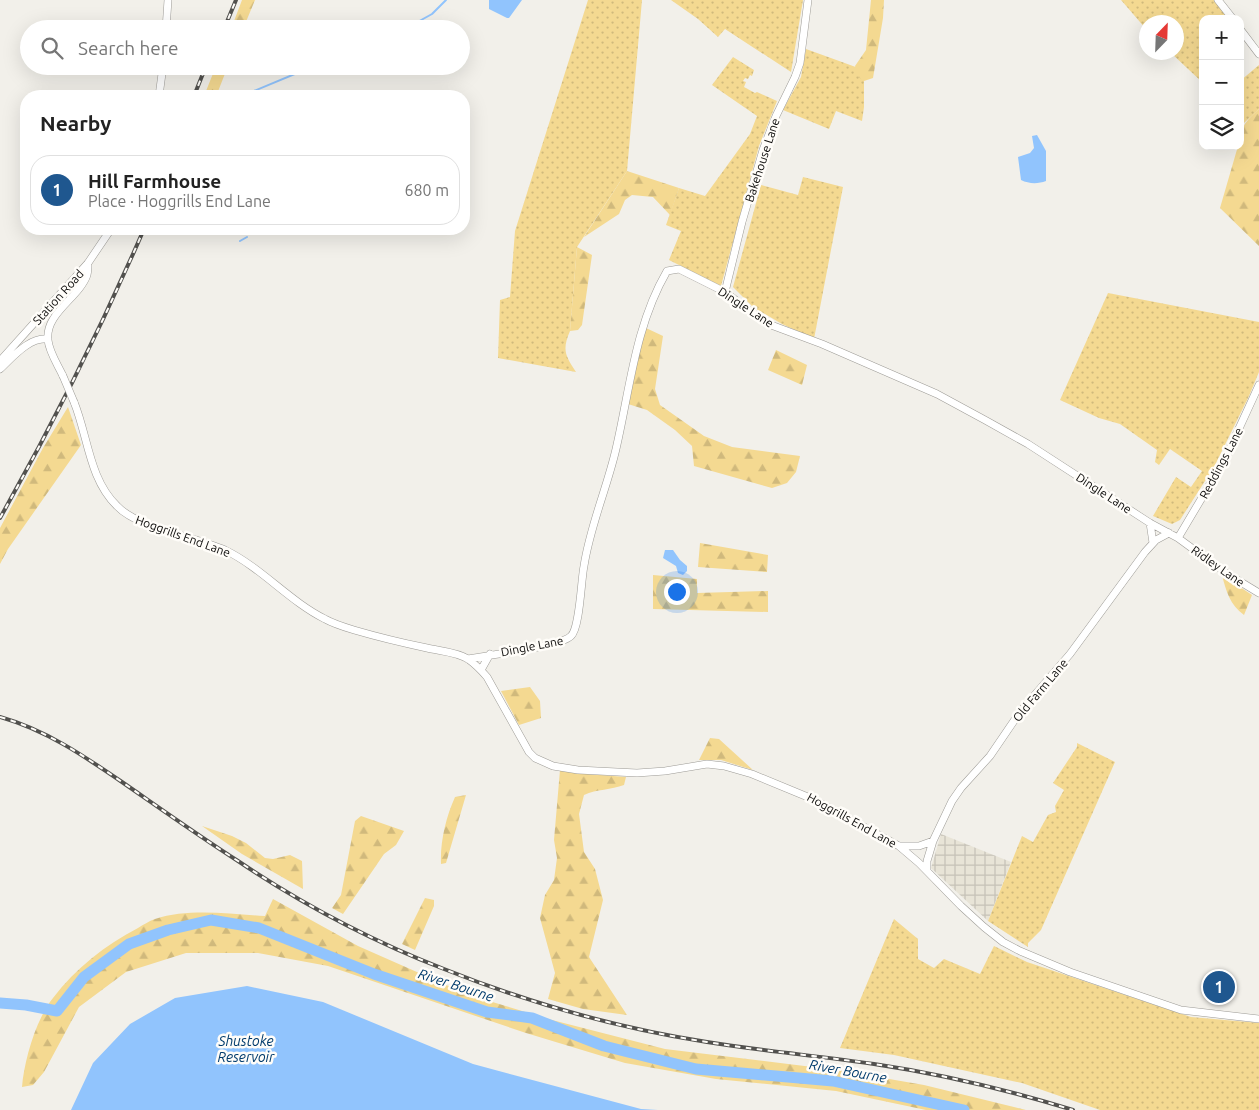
<!DOCTYPE html>
<meta charset="utf-8">
<style>
body{margin:0;font-family:Ubuntu,sans-serif;background:#f6f6f6;color:#222}
.controls{position:absolute;right:15px;top:15px;display:grid;overflow:hidden;border-radius:10px;box-shadow:0 5px 20px #0002}
.controls button{width:45px;height:45px;display:grid;place-items:center;padding:0;border:0;border-bottom:1px solid #e0e0e0;background:#fff;color:#222;font:25px sans-serif}
.compass{position:absolute;left:1139px;top:15px;width:45px;height:45px;border-radius:50%;background:#fff;box-shadow:0 5px 20px #0002;rotate:23deg}
.you{position:absolute;left:676px;top:591px;width:18px;height:18px;margin:-12px;border:4px solid #fff;border-radius:50%;background:#1a73e8;box-shadow:0 0 0 8px #1a73e833}
.badge{display:grid;place-items:center;width:32px;height:32px;border-radius:50%;background:#1f578f;color:#fff;font-size:16px;font-weight:700}
.pin{position:absolute;translate:-50% -50%;border:2px solid #fff;box-shadow:0 1px 5px #0006}
.list{margin:0;padding:0;list-style:none}
h2{display:flex;justify-content:space-between;align-items:center;height:65px;margin:0;padding:0 20px;font-size:21px}
h2 small{font-size:16px;font-weight:400;color:#767676}
.list li{display:grid;grid-template-columns:32px 1fr auto;gap:15px;align-items:center;box-sizing:border-box;height:70px;margin:0 10px 10px;padding:0 10px;border:1px solid #e0e0e0;border-radius:20px}
.list b{display:block;font-size:19px;white-space:nowrap}
.list p{margin:0;font-size:16px;white-space:nowrap;color:#767676}
.list em{font-size:16px;font-style:normal;color:#767676}
.icon{flex:none;width:28px;height:28px;fill:none;stroke:currentColor;stroke-width:2;stroke-linecap:round;stroke-linejoin:round}
.map{position:relative;flex:none;width:1259px;height:1110px;overflow:hidden}
.search{position:absolute;background:#fff;box-shadow:0 5px 20px #0002;left:20px;top:20px;width:450px;height:55px;display:flex;align-items:center;gap:12px;box-sizing:border-box;padding:0 18px;border-radius:28px;color:#767676;font-size:19px}
.panel{position:absolute;background:#fff;box-shadow:0 5px 20px #0002;left:20px;top:90px;width:450px;height:145px;border-radius:20px}
.map>svg:first-child{display:block}
.industrial{fill:url(#industrial-grid)}
.grass{fill:url(#grass-dots)}
.forest{fill:url(#forest-firs)}
.water{fill:#91c4fd}
.lines{fill:none;stroke-linecap:round;stroke-linejoin:round}
.stream{stroke:#91c4fd;stroke-width:2}
.river{stroke:#91c4fd;stroke-width:11}
.minor-casing{stroke:#9d9b96;stroke-width:8}
.minor{stroke:#fff;stroke-width:7}
.rail-casing{stroke:#52514e;stroke-width:4}
.rail{stroke:#fffdf9;stroke-width:2;stroke-dasharray:5.5;stroke-linecap:butt}
.minor-bridge-casing{stroke:#9d9b96;stroke-width:8;stroke-linecap:butt}
.minor-bridge{stroke:#fff;stroke-width:7}
.labels{text-anchor:middle;dominant-baseline:central;stroke-width:5;stroke-linejoin:round;paint-order:stroke}
.street-label{font-size:12px;fill:#0c0b0a;stroke:#fffdf9}
.water-label{font-size:14px;font-style:italic;fill:#013b6c;stroke:#fffdf9}
</style>
<div class="map">
<svg width="1259" height="1110" viewBox="0 0 1259 1110">
<defs>
<pattern id="industrial-grid" width="8" height="8" patternUnits="userSpaceOnUse" patternTransform="scale(1.25)"><rect width="8" height="8" fill="#e8e4d7"/><path d="M0 4h8M4 0v8" fill="none" stroke="#c6c2b7"/></pattern>
<pattern id="grass-dots" width="8" height="8" patternUnits="userSpaceOnUse" patternTransform="scale(1.25)"><rect width="8" height="8" fill="#f4d991"/><path d="M2 2h.1M6 6h.1" fill="none" stroke="#d0b97c" stroke-width="1.8" stroke-linecap="round"/></pattern>
<pattern id="forest-firs" width="22" height="20" patternUnits="userSpaceOnUse" patternTransform="scale(1.25)"><rect width="22" height="20" fill="#f4d991"/><path d="M5 1l3.5 6h-7zM16 11l3.5 6h-7z" fill="#d0b97c"/></pattern>
</defs>
<rect width="100%" height="100%" fill="#f2f0ea"/>
<path class="industrial" d="M941,834L1011,862L988,921L931,868Z"/>
<path class="grass" d="M588,0H642L627,171L577,247L570,331C562,350 565,355 576,372L498,358L500,300L510,297L515,231Z
M671,0H803L791,72L725,29L718,37L698,19Z
M1121,0H1214L1228,19H1203V83L1171,53L1176,52V22H1146V29Z
M806,49L864,70V107L862,121L836,111L829,129L783,110L801,77Z
M733,57L754,70L752,76L750,75L748,79L745,78L743,81L746,82L744,87L755,93L757,92L777,101L759,146L721,286L669,260L681,231L666,225L679,188L705,196L750,134L757,116L712,85Z
M1259,65V109L1244,123L1240,119V81Z
M803,177L843,187L814,339L782,324L753,307L733,287L761,185L798,195Z
M1108,293L1259,322V372L1249,396L1214,467L1180,520L1172,524L1153,516L1176,477L1191,487L1202,471L1170,449L1159,465L1155,462L1157,450L1120,424L1099,418L1060,400Z
M1077,743L1115,762L1041,930L1028,943V947L988,921L1022,836L1033,842L1048,815L1056,812L1055,806L1064,790L1053,783L1077,747Z
M894,919L918,939V959L934,968L944,959L980,974L994,946L1027,962L1191,1017L1259,1023V1110H1100L1022,1083L894,1055L840,1048Z"/>
<path class="forest" d="M242,0H255L243,29H231Z
M871,0H884L883,18L873,78L864,81L858,77L855,66L866,50Z
M216,66H228L217,94L219,96H204Z
M1259,109V246L1220,208L1238,146H1240C1240,127 1245,122 1259,109Z
M627,171L679,188L670,215L653,197L632,195L625,200L619,214L584,237Z
M577,247L592,255L582,325L578,330L570,331Z
M646,328L663,336L655,389L660,405L704,436L732,447L800,456L796,472L787,483L772,488L694,466L692,446L675,430L647,410L628,404L637,359Z
M776,350L807,365L802,385L768,370Z
M68,407L81,445L8,549L0,564V528L43,448Z
M700,543L768,555L767,572L698,567Z
M653,575L697,579V593L768,591V612L653,609Z
M1222,575L1252,595L1244,615C1230,605 1226,591 1222,575Z
M530,687L540,701L541,718L519,725L501,691Z
M710,738L719,739L753,770L721,760H699Z
M560,770L574,773L626,777L624,785C611,790 597,789 584,795L579,814L584,852L595,869L603,900L589,957L627,1015L583,1009L548,999L555,973L540,918L545,895L554,880L557,858L554,840Z
M466,795L446,863L441,864C440,842 446,817 455,797Z
M361,816L404,831L396,845L384,854L343,914L332,908L341,895L355,821Z
M202,826L232,836L246,843L265,858L273,859L290,855L302,861L303,889L242,854Z
M425,898L434,900V906L415,950L402,944Z
M273,899L358,946L469,995L552,1020L665,1049L837,1070L924,1085L1026,1110H926L836,1091L716,1079L625,1063L526,1033L328,966L258,953H186L126,972L79,1007L44,1072L33,1085L22,1087C24,1061 36,1019 53,998C76,968 105,945 138,928C143,925 149,921 155,919C189,908 229,914 265,916Z"/>
<path class="water" d="M489,0H522L509,18H507L489,9Z
M1037,135L1046,151V181C1038,184 1029,184 1021,180L1018,157L1030,153L1034,148L1032,136Z
M665,550H673L680,560L687,566V571L683,575L678,573L676,566L663,558Z
M247,986L323,1002L473,1064L641,1109L658,1110H71L93,1063L130,1024L175,998Z"/>
<g class="lines">
<path class="stream" d="M405,29L432,14L446,0
M242,96L314,66
M240,241L247,237"/>
<path class="river" d="M0,1003L26,1005L57,1011L84,977L129,944L168,930L211,920L259,928L374,974L487,1012L532,1018L604,1046L696,1069L833,1081L964,1110"/>
<defs>
<path id="minor" d="M1218,0L1233,19
M166,29L168,0
M1240,29L1259,54
M159,96L163,66
M725,292L742,222L763,150L776,116L795,77L800,63L808,0
M0,361L88,263L111,229
M0,369C13,357 29,337 48,339
M63,376C58,365 49,352 48,340C45,313 79,298 87,275C88,271 88,267 88,263
M74,402C88,436 89,479 117,506C139,529 194,536 225,550C262,568 289,601 325,619C334,624 344,627 354,630C378,637 403,643 427,648C440,651 457,652 468,659C475,664 481,670 487,677L529,752L535,758L553,766L578,770L637,773L665,771L707,764L724,766L752,774L815,800L899,846L919,863L961,906L984,927L1003,942L1020,951L1070,972L1181,1010L1259,1019
M1150,523L1153,543
M1178,538L1225,459L1259,385
M468,659C488,655 560,647 571,636C580,628 581,580 584,566C590,526 607,488 616,449C630,389 635,326 667,271L679,269L725,292L759,318L771,325L822,344L937,394L985,420L1028,444L1150,523L1178,538L1226,573L1259,593
M481,670L490,654
M900,846H919L933,841
M927,871V861L933,841L952,801L961,788L990,756L1020,712L1070,654L1145,552L1156,540L1169,533"/>
</defs>
<use href="#minor" class="minor-casing"/>
<use href="#minor" class="minor"/>
<defs>
<path id="rail" d="M224,29L236,0
M194,96L206,66
M0,518C53,424 101,328 144,229
M0,717C46,730 84,756 122,782C161,809 199,836 238,861C302,904 372,941 444,969C529,1003 617,1028 707,1042C763,1051 819,1056 874,1064C941,1074 1008,1090 1073,1110"/>
</defs>
<use href="#rail" class="rail-casing"/>
<use href="#rail" class="rail"/>
<defs>
<path id="minor-bridge" d="M63,376L74,402"/>
</defs>
<use href="#minor-bridge" class="minor-bridge-casing"/>
<use href="#minor-bridge" class="minor-bridge"/>
</g>
<g class="labels">
<g class="street-label">
<text transform="translate(762 160) rotate(-72)">Bakehouse Lane</text>
<text transform="translate(58 297) rotate(-48)">Station Road</text>
<text transform="translate(746 307) rotate(33)">Dingle Lane</text>
<text transform="translate(1221 463) rotate(-62)">Reddings Lane</text>
<text transform="translate(1104 493) rotate(33)">Dingle Lane</text>
<text transform="translate(183 536) rotate(20)">Hoggrills End Lane</text>
<text transform="translate(1218 566) rotate(35)">Ridley Lane</text>
<text transform="translate(532 646) rotate(-11)">Dingle Lane</text>
<text transform="translate(1040 690) rotate(-50)">Old Farm Lane</text>
<text transform="translate(852 820) rotate(29)">Hoggrills End Lane</text>
</g>
<g class="water-label">
<text transform="translate(456 985) rotate(18)">River Bourne</text>
<text x="246" y="1041">Shustoke<tspan x="246" dy="16">Reservoir</tspan></text>
<text transform="translate(848 1071) rotate(10)">River Bourne</text>
</g>
</g>
</svg>
<div class="controls">
<button>+</button>
<button>−</button>
<button><svg class="icon" aria-label="layers" viewBox="0 0 24 24"><path d="M12 4l9 5-9 5-9-5zM3 14l9 5 9-5"/></svg></button>
</div>
<svg class="compass" viewBox="-18 -18 36 36"><path d="M0-13l5 13h-10z" fill="#e53935"/><path d="M0 13l5-13h-10z" fill="#767676"/></svg>
<div class="you"></div>
<div class="pin badge" style="left:1219px;top:987px">1</div>
<div class="search"><svg class="icon" aria-label="search" viewBox="0 0 24 24"><circle cx="10" cy="10" r="6"/><path d="M15 15l6 6"/></svg>Search here</div>
<section class="panel">
<h2>Nearby<small></small></h2>
<ul class="list">
<li><span class="badge">1</span><div><b>Hill Farmhouse</b><p>Place · Hoggrills End Lane</p></div><em>680 m</em></li>
</ul>
</section>
</div>
